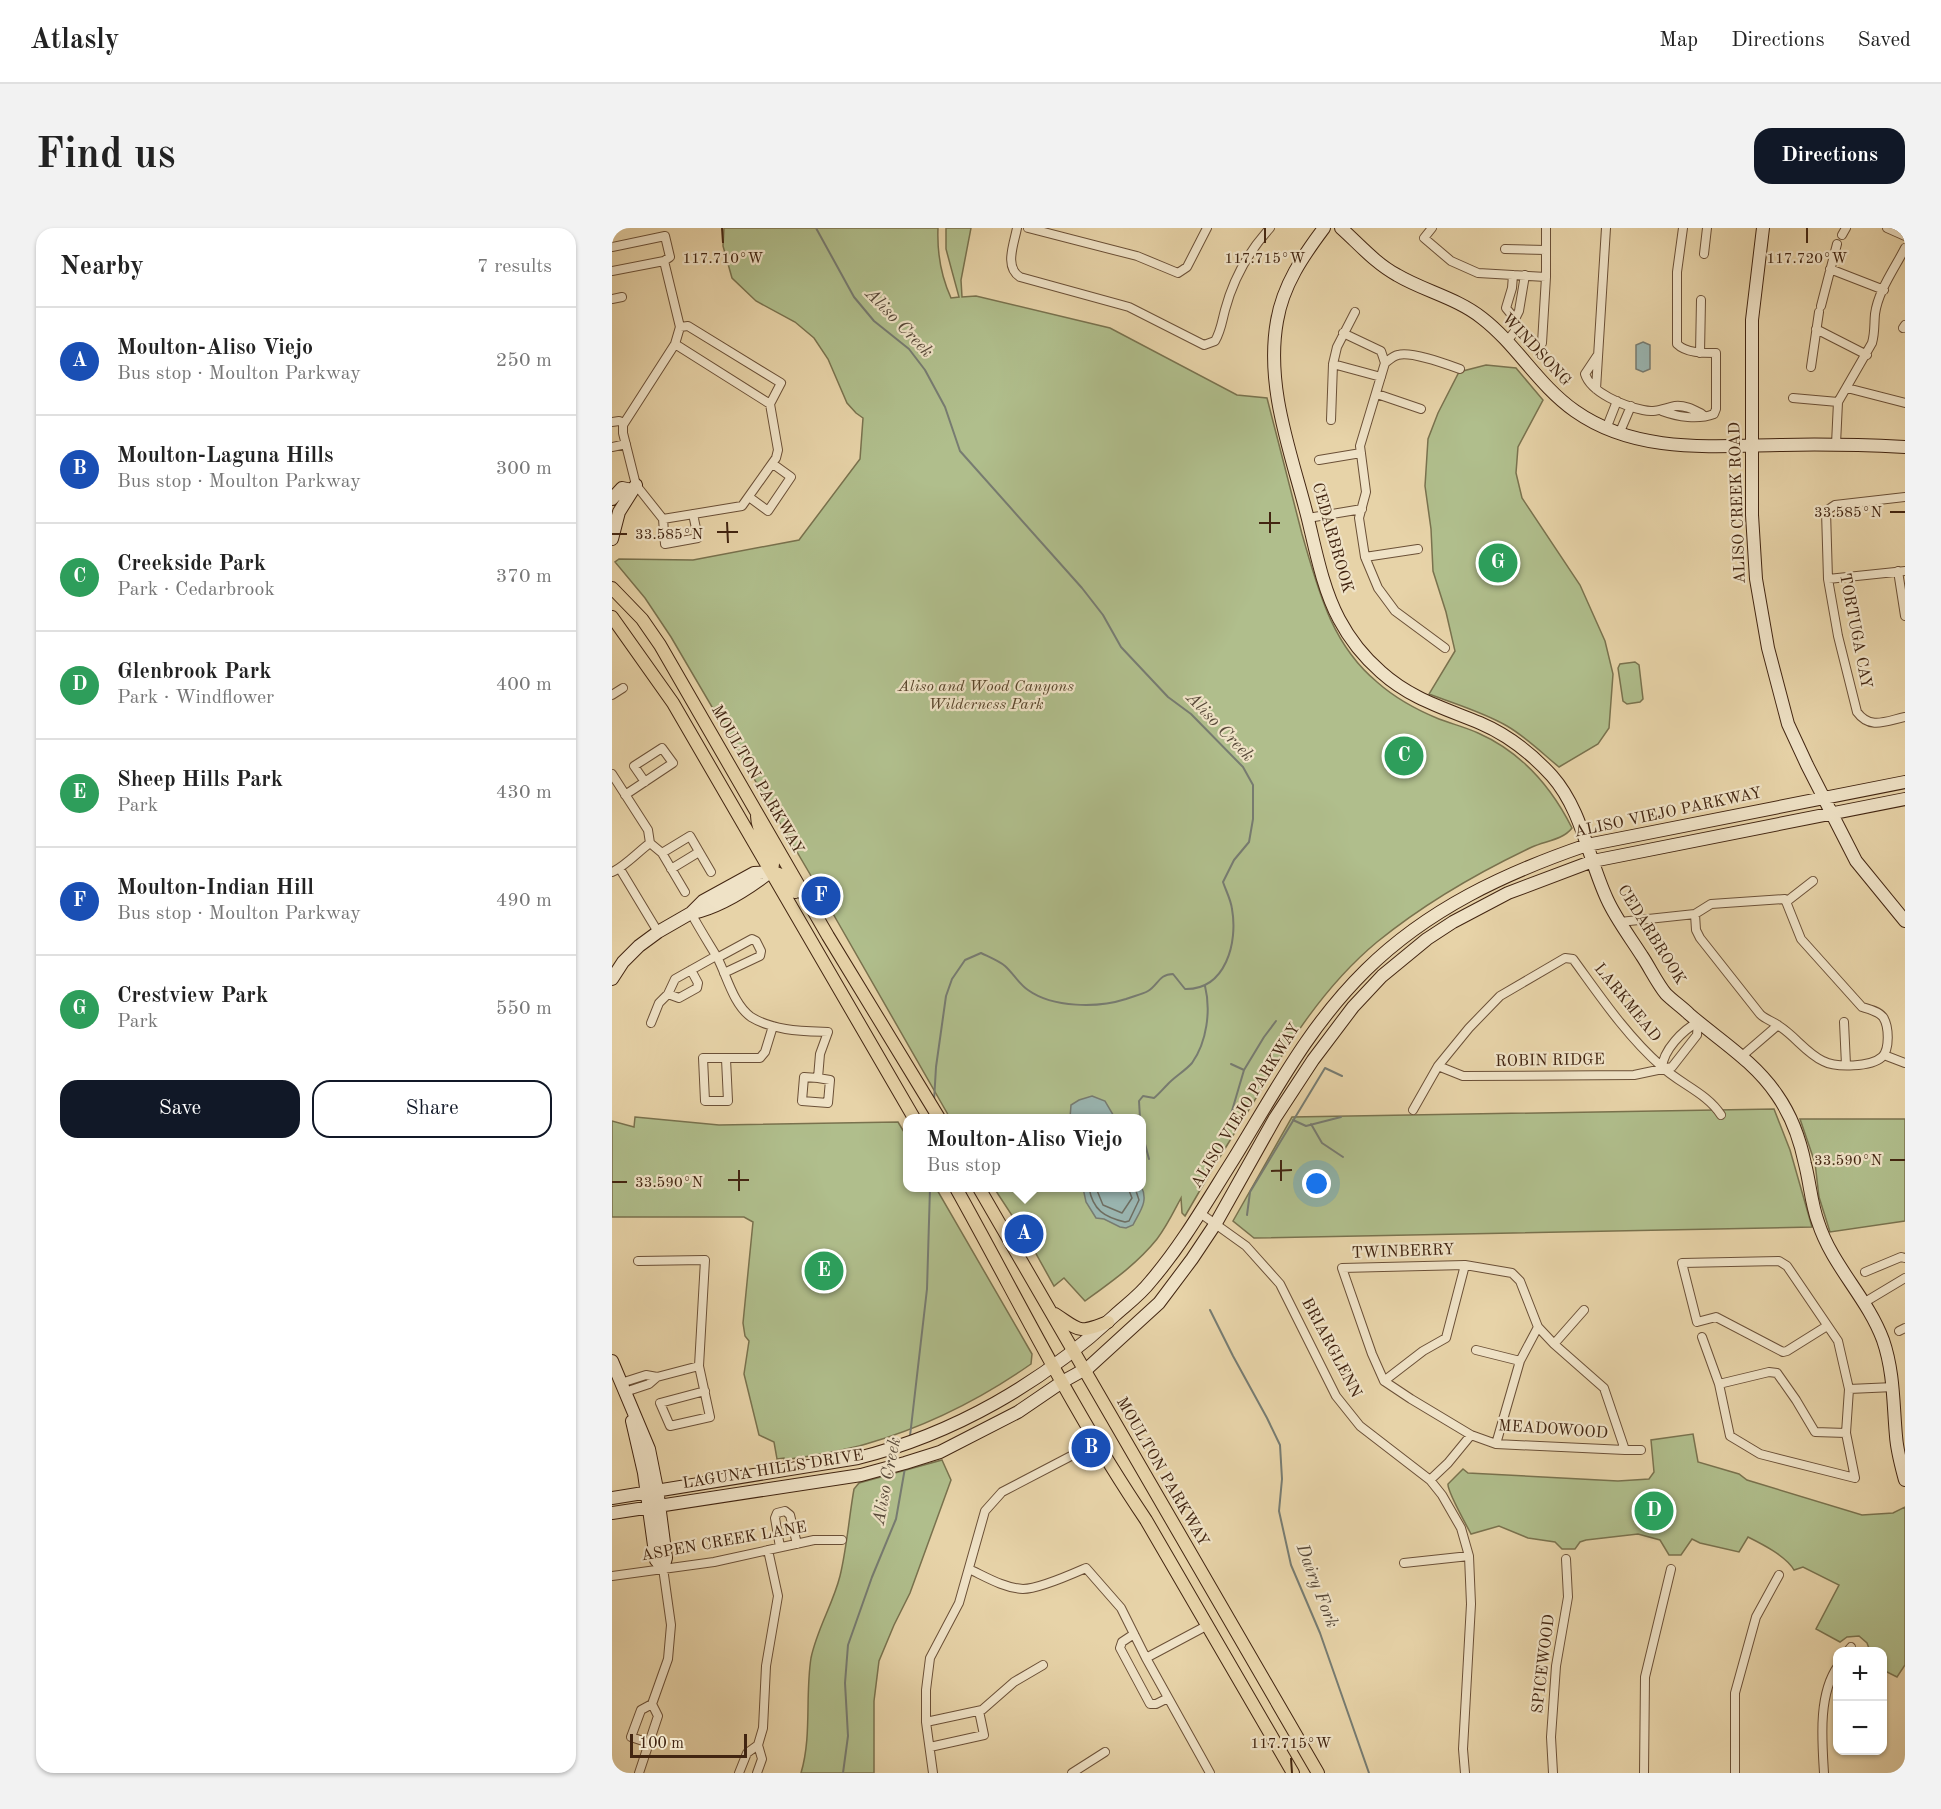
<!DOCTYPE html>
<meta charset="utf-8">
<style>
body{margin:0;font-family:"Old Standard TT",serif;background:#f2f2f2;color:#222}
.controls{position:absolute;right:18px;bottom:18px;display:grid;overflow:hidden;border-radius:12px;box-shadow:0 2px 4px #0004}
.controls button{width:54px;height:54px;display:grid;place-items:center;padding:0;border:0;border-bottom:2px solid #e0e0e0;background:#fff;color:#222;font:30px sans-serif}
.scale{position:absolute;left:18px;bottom:15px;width:117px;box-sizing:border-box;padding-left:6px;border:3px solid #422511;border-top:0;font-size:16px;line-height:21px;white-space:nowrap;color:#422511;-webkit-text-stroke:4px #efe2c6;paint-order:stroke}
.you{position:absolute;left:705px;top:956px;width:21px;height:21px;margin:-15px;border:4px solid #fff;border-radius:50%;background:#1a73e8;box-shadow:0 0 0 9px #1a73e833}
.badge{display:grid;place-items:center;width:39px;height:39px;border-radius:50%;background:#111827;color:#fff;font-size:20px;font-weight:700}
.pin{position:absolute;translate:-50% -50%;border:3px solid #fff;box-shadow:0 2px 6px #0006}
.popup{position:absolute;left:291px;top:886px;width:243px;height:78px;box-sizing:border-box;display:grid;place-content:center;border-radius:12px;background:#fff;filter:drop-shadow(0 2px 4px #0005);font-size:20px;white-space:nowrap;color:#767676}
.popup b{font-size:22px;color:#222}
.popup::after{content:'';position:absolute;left:50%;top:100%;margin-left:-12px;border:12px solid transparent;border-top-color:#fff}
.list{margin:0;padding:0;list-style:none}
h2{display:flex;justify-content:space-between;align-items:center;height:78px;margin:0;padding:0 24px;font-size:26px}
h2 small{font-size:20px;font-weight:400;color:#767676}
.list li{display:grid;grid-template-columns:39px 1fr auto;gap:18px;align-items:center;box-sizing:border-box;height:108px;padding:0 24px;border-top:2px solid #e0e0e0}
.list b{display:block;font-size:22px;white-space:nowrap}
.list p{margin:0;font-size:20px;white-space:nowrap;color:#767676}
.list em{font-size:20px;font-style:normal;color:#767676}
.actions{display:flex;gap:12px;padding:18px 24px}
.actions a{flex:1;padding:14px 0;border:2px solid #111827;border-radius:18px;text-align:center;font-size:21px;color:#111827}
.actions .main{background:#111827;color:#fff}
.map{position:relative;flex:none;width:1293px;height:1545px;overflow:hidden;border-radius:18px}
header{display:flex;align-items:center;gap:36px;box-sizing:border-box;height:84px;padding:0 30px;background:#fff;border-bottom:2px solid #e0e0e0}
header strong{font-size:28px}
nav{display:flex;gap:33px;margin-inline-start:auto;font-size:21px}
.intro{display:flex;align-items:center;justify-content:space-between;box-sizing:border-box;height:144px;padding:0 36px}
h1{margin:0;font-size:42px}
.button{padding:15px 27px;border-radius:18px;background:#111827;color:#fff;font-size:21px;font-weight:700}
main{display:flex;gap:36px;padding:0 36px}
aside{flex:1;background:#fff;border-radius:18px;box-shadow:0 2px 4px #0004}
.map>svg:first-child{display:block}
.green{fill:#b0be8c;stroke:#79724e;stroke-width:1.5}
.water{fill:#9ab6b2;stroke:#777c72;stroke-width:1.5}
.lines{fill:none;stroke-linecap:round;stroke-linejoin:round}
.shore{stroke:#6e6e62;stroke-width:1.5}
.stream{stroke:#777c72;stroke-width:2}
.street-casing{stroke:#6b5037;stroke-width:10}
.secondary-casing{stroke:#422511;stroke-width:14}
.primary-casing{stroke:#422511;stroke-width:14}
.street{stroke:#efe2c6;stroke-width:8}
.secondary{stroke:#efe2c6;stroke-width:12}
.primary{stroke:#e7d3a8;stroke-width:12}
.ticks{fill:none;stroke:#422511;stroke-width:2}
.labels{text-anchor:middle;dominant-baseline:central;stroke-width:4.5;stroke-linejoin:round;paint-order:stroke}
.street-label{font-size:16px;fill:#422511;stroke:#efe2c6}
.park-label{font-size:16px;font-style:italic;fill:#58442a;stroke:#efe2c6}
.water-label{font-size:18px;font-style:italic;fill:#584939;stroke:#efe2c6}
.ticks-label{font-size:15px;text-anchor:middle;fill:#422511;stroke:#efe2c6;stroke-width:4.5;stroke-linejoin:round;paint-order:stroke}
</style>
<header>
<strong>Atlasly</strong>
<nav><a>Map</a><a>Directions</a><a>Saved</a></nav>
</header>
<div class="intro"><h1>Find us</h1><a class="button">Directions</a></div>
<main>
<aside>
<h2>Nearby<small>7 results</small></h2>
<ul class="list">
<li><span class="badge" style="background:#1a4fb4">A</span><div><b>Moulton-Aliso Viejo</b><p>Bus stop · Moulton Parkway</p></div><em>250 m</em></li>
<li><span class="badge" style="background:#1a4fb4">B</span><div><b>Moulton-Laguna Hills</b><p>Bus stop · Moulton Parkway</p></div><em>300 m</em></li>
<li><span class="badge" style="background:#2e9e5b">C</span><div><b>Creekside Park</b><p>Park · Cedarbrook</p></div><em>370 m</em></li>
<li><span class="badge" style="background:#2e9e5b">D</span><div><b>Glenbrook Park</b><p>Park · Windflower</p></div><em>400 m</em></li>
<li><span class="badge" style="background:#2e9e5b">E</span><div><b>Sheep Hills Park</b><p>Park</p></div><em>430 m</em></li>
<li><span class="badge" style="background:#1a4fb4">F</span><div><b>Moulton-Indian Hill</b><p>Bus stop · Moulton Parkway</p></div><em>490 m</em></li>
<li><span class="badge" style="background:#2e9e5b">G</span><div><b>Crestview Park</b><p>Park</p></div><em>550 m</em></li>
</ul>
<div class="actions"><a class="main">Save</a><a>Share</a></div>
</aside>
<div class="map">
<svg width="1293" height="1545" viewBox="0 0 1293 1545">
<rect width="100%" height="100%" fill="#e7d3a8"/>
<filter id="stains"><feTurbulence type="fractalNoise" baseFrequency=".00333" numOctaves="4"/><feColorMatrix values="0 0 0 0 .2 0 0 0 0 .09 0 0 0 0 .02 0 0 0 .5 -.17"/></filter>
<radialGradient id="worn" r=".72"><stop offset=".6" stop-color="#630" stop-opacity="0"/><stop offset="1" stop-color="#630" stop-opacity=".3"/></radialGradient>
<path class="green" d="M112,0H326C325,24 329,48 339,70L347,69L334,21V0H359L349,52L350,69L364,68L498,100L625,167L655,170C667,215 678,261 690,306C706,361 719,416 765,454C783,470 805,482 827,491C840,496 853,499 866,505C909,524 939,558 960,600C951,612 933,613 920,619C865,645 813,675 765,714C712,758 676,816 641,875C618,912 595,950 573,988L570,985L569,970C562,983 555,998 545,1011C525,1036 499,1054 473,1073L452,1050L442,1058L418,1015L382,960H529V890H338L212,670L59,409L33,370L3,334L7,331L81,332L187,312L248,231L251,190L244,185L235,175L216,131L202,110L183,94L144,73L120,50L111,18Z
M874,137L904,140L931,172L906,219L904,245L910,270L968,357L993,413L1001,446L997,500L986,516L947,539C930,525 914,509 895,498C871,484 843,476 817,466L843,423L834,384L821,343L819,301L813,258L816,211L826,185L847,144Z
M1023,434L1027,437L1031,471L1028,474L1015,476L1011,473L1006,440L1008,436Z
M1162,881L1178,922L1200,999L642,1010L621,993L680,889Z
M23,889L107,897L286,894L295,909V960H324L420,1126L419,1136C369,1171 313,1199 254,1216C227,1224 199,1228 172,1232V1230L165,1231L162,1214L147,1207L132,1146L137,1113L133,1108L131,1095L141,994L132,989H0V893L22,899Z
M1188,891H1293V993L1218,1004L1207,969L1203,935Z
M1081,1206L1086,1234L1127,1246L1135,1252L1250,1287L1281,1285L1293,1279V1437L1285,1449L1271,1442L1270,1424L1258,1423L1255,1415L1247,1408L1235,1409L1228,1414L1204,1401L1227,1357L1191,1339L1182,1342C1174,1328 1150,1316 1136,1309L1127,1324L1088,1315L1080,1311L1069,1327H1057L1048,1312L1026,1306L974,1312L968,1314L963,1321H950L943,1314L916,1310L887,1298L859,1306C854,1296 835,1263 836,1256L851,1241L856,1245L1006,1253L1037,1251L1042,1244L1039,1212Z
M330,1232L339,1252L298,1365L282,1397L267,1433L262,1473V1545H189C200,1508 193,1468 199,1430C205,1401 221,1376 228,1348C235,1319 237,1289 242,1261L247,1255Z"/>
<path class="water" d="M1031,114L1038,117V141L1031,144L1024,141V117Z
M480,868L493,873L503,890H458L459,877L467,872Z
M529,958C537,973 528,983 521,997L514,1000L508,999L492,991L484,990L474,974L471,960Z"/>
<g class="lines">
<path class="shore" d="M477,960C481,982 492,989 513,994L517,993L527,972L523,960
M484,960L491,977L510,985L520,970L516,960"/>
<path class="stream" d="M204,0L242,69L262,93L297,121L313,142L333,179L348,223L470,360L491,387L509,419L556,469L579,486L631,539L641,557V591L637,614L622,632L611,654C614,663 619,672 620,681C626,714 614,762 573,761L561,746C547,746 546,757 536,763C529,767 521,768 514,771C486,780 441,780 416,762C407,756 401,745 393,738C387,733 377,729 369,725L353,732L340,751L334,768L324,839L322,873
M619,836L632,842L652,809L664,793
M528,890L527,873L531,868L542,870C547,866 550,862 555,857C562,849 573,843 580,835C595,814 599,782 593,758
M681,892L694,898L729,889
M617,893L632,842
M699,896L710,915L731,929
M529,901L537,931
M635,987L638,964L713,840L730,848
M598,1082L621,1128L655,1190L668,1217L670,1251L667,1283L679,1337L708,1405L757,1545
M298,1208L315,1061L318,960
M231,1545L236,1508L233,1455L236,1417L260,1349L284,1291L293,1240"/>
<defs>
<path id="street" d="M405,0C402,16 392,39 408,49L517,79L592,117L603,113C609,103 610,93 613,82C621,52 637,23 658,0
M416,0L525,28L566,45L575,39L595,0
M820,0L812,10L839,33L866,45L934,49V0
M1275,0L1293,8
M1230,7L1234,0
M0,19L53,8L58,29L52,33L68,99
M893,21L934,22
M1092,26L1095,0
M1218,41L1272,62
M0,43L52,33
M901,47L900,60L894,80L903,91
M0,71L10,69
M1209,78L1225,16
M76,98L169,155L158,176L166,222L164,230L130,278L51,291L24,257L11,205V197L63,116L68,99Z
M1291,100L1293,97
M1204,101L1255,127
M731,105L769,123L773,135C777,132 781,128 786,127C799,123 834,136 848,141
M896,112L903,103V91L907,83L913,47
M930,115L934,49
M63,116L158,176
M1088,125L1089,72
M985,128L973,146C979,165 1012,178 1031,182C1044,185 1052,180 1063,178C1074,177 1082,182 1090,186
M773,135L748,218L754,264L747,290L753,329L766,360L783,383L833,420
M721,136L769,149
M1199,139L1207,84
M1235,160L1293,175
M984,161L994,0
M765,166L809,181
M1181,170L1226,174
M1050,183C1066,189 1086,192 1102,186L1104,181V125C1091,125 1074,125 1065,116V44L1071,0
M719,192L721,136L725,119L743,84
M0,194L7,193L12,195
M994,201L1005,173
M1007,206L1019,178
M1224,216L1226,174L1260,115C1263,105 1262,96 1263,86C1266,63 1283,40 1293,20
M0,219L14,216
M707,232L749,225
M137,269L156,283L179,249L161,236
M1293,269L1223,277L1214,283L1216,351L1226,408L1245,484C1258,502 1274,493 1293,489
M696,290L750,281
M51,291L53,316L86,310L81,286
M753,329L806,321
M1286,343L1293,388
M1216,351L1293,343
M0,467L11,460
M0,546L36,602L38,615
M13,567L61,535L50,520L22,538L33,554
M38,615L50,625L73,664
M50,625L78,608L99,644
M8,641L46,704
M59,641L87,624
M0,644C11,640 27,623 38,615
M1174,674L1201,653
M79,685C87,700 96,714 105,729C115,748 121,776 139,789C162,803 190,803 216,804L208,826L206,850L192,849L190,873L216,875L218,852L206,850
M1008,694L1083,686L1099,676L1173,671L1189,711L1250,779C1257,781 1266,783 1271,789C1277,798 1278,821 1270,829C1259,839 1224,840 1211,833C1194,825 1183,808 1167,798C1161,793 1154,792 1148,786L1088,710L1084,702L1083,686
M105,730L140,711L144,713L149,723L148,728L112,745
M56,766L67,770L85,760L86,755L79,742
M1232,794L1234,837
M39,795L47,775L56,766L63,751L104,728
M1272,827L1293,835
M1130,828L1166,797
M114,831L116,873H93L91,830H148L153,824L161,798
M826,838L851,848L1022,847L1060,839L1085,807L1086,794
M1050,840C1051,822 1071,802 1086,794
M801,882L826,838L857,800L888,768L953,730L961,731C988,768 1014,807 1049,838C1068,856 1095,865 1109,887
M588,985L634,1018L668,1056L724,1168L748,1198L818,1252L830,1267L849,1300L857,1328L859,1376L851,1521L853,1545
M26,1033L93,1032L87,1138L98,1189L58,1198L48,1175L93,1163
M1253,1044L1289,1029L1293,1030
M1253,1074L1293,1050
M1287,1103L1293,1100
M1090,1109L1107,1156L1118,1208L1148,1226L1243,1250L1234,1205L1237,1161L1226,1113L1175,1038L1167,1033L1070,1035L1085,1094L1104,1089L1171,1124L1175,1123L1215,1098
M942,1116L972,1082
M864,1122L908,1133
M772,1153L811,1123L834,1110L853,1037
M9,1155L34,1147L45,1149L87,1138
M1107,1156L1157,1144L1165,1145L1184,1172L1203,1204L1234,1205
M1237,1161L1282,1159
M13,1164L37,1156L45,1149
M884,1216L908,1133L926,1099
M1013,1222L992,1160L942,1116L926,1099L908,1053L900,1045L853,1037L730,1040L760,1126L772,1153L799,1171L859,1207L884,1216L1013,1222H1029
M818,1252L836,1235L859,1207
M168,1319L163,1290L165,1285L173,1283L178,1287L185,1316
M792,1335L857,1328
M357,1341C374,1349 392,1360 411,1361C427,1361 458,1347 474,1340L509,1380L534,1430L598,1545
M0,1348L102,1334L202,1312H230
M522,1406L510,1414L508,1420L538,1476H544L556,1470
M1235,1424L1239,1419
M534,1430L596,1397
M314,1494L370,1482L402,1454L431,1437
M37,1515L19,1509L29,1482L40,1476
M318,1519L372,1507L367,1483
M27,1545L46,1488L40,1476L56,1431L59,1397L51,1340
M127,1545L135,1525L146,1517
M145,1545L150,1531L146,1517L151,1500L154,1438L166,1368L156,1322
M321,1545L314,1494V1462L318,1430L347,1375L373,1283L390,1264L459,1228
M460,1545L493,1524
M941,1545L939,1509L944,1438L956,1369L954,1331
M1032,1545L1033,1449L1059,1341
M1123,1545V1465L1144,1389L1167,1347
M1212,1545C1210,1512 1206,1466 1226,1438"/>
<path id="secondary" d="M712,0C691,28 671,57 665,93C653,160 680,227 696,291C704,324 711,361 727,391C737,410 753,430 769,444C799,471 832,480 868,495C896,507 920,526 940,548C970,582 976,630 995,671C1004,691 1018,709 1030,728C1038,740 1045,755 1054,766C1061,773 1070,779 1077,786C1107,812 1142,833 1165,867C1179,887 1188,911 1193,936C1198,955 1199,975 1206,994C1220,1038 1255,1069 1271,1112C1282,1144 1281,1175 1284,1208C1285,1223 1289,1237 1293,1252
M729,0C747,16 763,35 785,47C812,63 845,70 870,90C905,117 926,157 963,183C1024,226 1099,218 1170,217C1211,216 1252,217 1293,219
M1151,0L1140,92V287L1144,351L1156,420L1176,496L1195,537L1244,633L1293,693
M0,271L10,260L20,262
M0,311L7,284L24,257
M81,685C107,679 136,661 158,644
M0,751L11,734L27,718L46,704L79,685L91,673L142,645L159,644
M0,1133L37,1221L45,1261L54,1330L51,1340
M20,1193L32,1245L44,1332L51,1340
M0,1270L246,1230C342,1206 430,1155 502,1088C514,1077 528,1067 538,1054C570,1017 595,973 621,932C663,864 696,799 754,742C816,681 893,645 975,617L1293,554
M0,1285L249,1247L293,1235L328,1224L406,1184L450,1154L477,1139L547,1075L580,1031L604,995L663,890L701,832L741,779L770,748L815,711L841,694L896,665L981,633L1293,571"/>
<path id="primary" d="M0,360L30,391L48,417L216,708L327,890
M0,389L61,475L302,890
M145,588C145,609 168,626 159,644C172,645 177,654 183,664
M344,960C406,1071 462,1186 534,1292L681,1545
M367,960L706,1545
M443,1086C469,1103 465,1106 496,1094"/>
</defs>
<use href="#street" class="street-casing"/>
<use href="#secondary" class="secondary-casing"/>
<use href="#primary" class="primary-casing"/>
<use href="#street" class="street"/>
<use href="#secondary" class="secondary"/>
<use href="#primary" class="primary"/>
</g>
<path class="ticks" d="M110,0L111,15M653,0V15M1195,0V15M658,284V305M1278,284H1293M115,294L116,315M647,295H668M105,304H126M0,306H15M669,932V953M1278,932H1293M127,942V963M659,943L680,942M116,952H137M0,954H15M679,1530L680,1545"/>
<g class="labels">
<g class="street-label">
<text transform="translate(924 122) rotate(47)">WINDSONG</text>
<text transform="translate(1126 275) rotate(-92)">ALISO CREEK ROAD</text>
<text transform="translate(720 310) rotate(74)">CEDARBROOK</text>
<text transform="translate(1243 403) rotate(79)">TORTUGA CAY</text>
<text transform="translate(145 552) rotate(60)">MOULTON PARKWAY</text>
<text transform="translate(1056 585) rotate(-12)">ALISO VIEJO PARKWAY</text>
<text transform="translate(1039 707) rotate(58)">CEDARBROOK</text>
<text transform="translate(1015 775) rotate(51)">LARKMEAD</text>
<text transform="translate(938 833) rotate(-1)">ROBIN RIDGE</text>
<text transform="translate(634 878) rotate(-58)">ALISO VIEJO PARKWAY</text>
<text transform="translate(791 1024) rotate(-2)">TWINBERRY</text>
<text transform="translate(719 1120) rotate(62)">BRIARGLENN</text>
<text transform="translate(941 1202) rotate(4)">MEADOWOOD</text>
<text transform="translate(161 1242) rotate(-9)">LAGUNA HILLS DRIVE</text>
<text transform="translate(550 1244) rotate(60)">MOULTON PARKWAY</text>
<text transform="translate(112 1314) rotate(-10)">ASPEN CREEK LANE</text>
<text transform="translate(932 1436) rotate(-83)">SPICEWOOD</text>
</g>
<g class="park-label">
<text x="374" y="459">Aliso and Wood Canyons<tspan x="374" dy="18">Wilderness Park</tspan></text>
</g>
<g class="water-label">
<text transform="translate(287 95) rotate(46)">Aliso Creek</text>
<text transform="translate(608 499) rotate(46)">Aliso Creek</text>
<text transform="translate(275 1253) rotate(-79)">Aliso Creek</text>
<text transform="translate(705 1358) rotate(69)">Dairy Fork</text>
</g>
</g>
<g class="ticks-label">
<text x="111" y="35">117.710°W</text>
<text x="653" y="35">117.715°W</text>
<text x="1195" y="35">117.720°W</text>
<text x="1236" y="289">33.585°N</text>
<text x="57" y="311">33.585°N</text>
<text x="1236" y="937">33.590°N</text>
<text x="57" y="959">33.590°N</text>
<text x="679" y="1520">117.715°W</text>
</g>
<rect width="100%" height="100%" filter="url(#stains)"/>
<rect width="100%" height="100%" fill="url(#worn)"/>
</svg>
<div class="controls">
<button>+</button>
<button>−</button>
</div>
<div class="scale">100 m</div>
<div class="you"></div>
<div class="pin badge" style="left:412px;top:1006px;background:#1a4fb4">A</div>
<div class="popup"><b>Moulton-Aliso Viejo</b>Bus stop</div>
<div class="pin badge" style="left:479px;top:1220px;background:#1a4fb4">B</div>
<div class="pin badge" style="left:792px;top:528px;background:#2e9e5b">C</div>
<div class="pin badge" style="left:1042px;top:1283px;background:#2e9e5b">D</div>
<div class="pin badge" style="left:212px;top:1043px;background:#2e9e5b">E</div>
<div class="pin badge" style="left:209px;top:668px;background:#1a4fb4">F</div>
<div class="pin badge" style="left:886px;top:335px;background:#2e9e5b">G</div>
</div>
</main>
